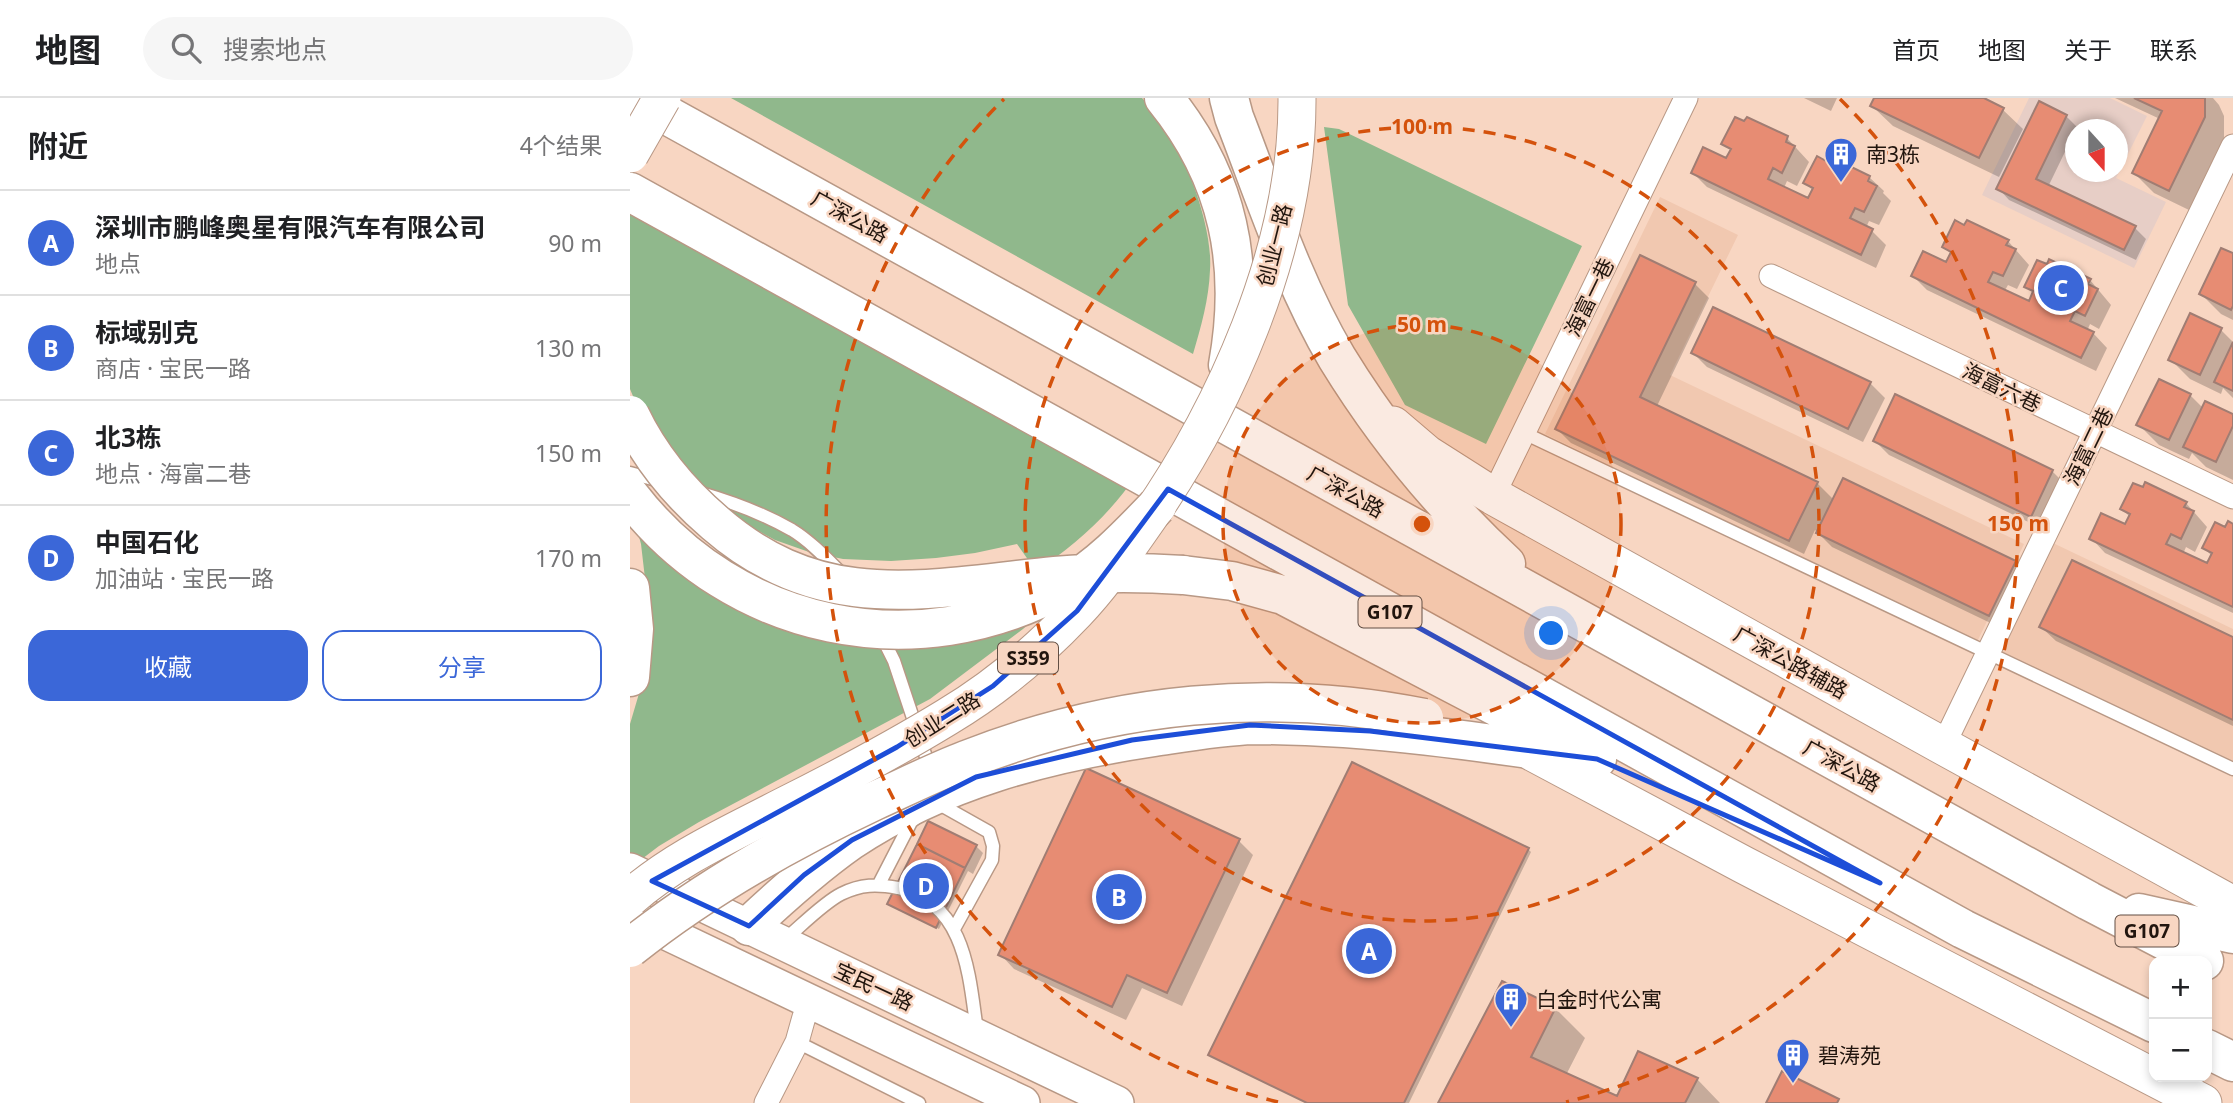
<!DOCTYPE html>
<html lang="zh">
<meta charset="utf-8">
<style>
body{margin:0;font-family:"Noto Sans","Noto Sans SC",sans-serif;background:#f6f6f6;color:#202124}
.controls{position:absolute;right:21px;bottom:21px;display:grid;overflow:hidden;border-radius:14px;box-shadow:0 4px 10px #0003}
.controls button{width:63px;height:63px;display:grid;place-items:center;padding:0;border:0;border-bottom:2px solid #e0e0e0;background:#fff;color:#202124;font:35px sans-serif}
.compass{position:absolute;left:1435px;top:21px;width:63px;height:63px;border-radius:50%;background:#fff;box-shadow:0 4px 10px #0003;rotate:159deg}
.you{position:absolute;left:922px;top:536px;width:24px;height:24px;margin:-18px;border:5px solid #fff;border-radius:50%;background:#1a73e8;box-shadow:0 0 0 10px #1a73e833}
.badge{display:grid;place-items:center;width:46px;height:46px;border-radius:50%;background:#3b67d8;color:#fff;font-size:23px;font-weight:700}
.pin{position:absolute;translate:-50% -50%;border:4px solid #fff;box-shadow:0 2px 7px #0006}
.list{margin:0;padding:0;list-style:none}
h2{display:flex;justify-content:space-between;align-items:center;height:91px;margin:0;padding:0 28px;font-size:30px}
h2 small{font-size:23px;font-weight:400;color:#757577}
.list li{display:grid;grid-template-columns:46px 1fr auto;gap:21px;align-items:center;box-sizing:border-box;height:105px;padding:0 28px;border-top:2px solid #e0e0e0}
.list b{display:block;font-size:26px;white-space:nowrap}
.list p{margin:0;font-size:23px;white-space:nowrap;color:#757577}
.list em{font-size:23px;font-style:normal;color:#757577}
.actions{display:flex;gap:14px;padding:21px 28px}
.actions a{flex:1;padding:16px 0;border:2px solid #3b67d8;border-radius:21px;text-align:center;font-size:24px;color:#3b67d8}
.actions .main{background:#3b67d8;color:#fff}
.icon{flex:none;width:38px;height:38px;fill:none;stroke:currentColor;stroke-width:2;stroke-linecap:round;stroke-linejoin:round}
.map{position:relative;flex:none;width:1603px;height:1005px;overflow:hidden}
header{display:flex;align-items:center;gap:42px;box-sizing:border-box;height:98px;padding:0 35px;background:#fff;border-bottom:2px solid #e0e0e0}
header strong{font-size:33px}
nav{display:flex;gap:38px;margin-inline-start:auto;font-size:24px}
.search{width:490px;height:63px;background:#f6f6f6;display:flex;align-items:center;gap:18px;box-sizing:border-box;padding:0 24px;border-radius:38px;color:#757577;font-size:26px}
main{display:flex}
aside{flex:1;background:#fff}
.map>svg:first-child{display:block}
.built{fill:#f1c8b0}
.education{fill:#e7cec6;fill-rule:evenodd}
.green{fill:#90b88c}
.shadow{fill:#0003}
.building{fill:#e78c73;stroke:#a07d73;stroke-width:2}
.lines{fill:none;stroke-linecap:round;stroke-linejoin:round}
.lane-casing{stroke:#b89885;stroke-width:15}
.street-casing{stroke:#b89885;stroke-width:25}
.secondary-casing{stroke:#b89885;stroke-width:36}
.primary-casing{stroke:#b89885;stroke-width:39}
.highway-casing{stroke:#b89885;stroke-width:41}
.lane{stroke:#fff;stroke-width:12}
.street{stroke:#fff;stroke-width:23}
.secondary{stroke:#fff;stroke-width:33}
.primary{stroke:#fff;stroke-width:37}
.highway{stroke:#fff;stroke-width:38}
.primary-bridge-casing{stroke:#b89885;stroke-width:39;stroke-linecap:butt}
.highway-bridge-casing{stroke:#b89885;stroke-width:41;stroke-linecap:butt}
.primary-bridge{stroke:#fff;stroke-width:37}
.highway-bridge{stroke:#fff;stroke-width:38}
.marked{fill:none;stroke:#1d4ed8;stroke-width:5;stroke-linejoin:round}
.ring{fill:none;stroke:#d4520c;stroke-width:3.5;stroke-dasharray:12 9}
.labels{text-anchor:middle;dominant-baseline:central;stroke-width:5;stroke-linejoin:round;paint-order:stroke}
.shield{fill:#f8d6c2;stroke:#624f44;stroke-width:2}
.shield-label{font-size:19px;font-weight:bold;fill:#21150e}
.poi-label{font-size:21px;fill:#21150e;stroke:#f8d6c2;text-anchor:start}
.street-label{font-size:21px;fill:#21150e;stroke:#f8d6c2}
.centre{fill:#d4520c;stroke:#f8d6c2;stroke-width:3.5}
.ring-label{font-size:21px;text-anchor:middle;font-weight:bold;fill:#d4520c;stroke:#f8d6c2;stroke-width:5;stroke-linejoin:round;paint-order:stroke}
</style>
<header>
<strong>地图</strong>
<div class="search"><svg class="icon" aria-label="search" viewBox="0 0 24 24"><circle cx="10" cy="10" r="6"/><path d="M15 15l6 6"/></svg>搜索地点</div>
<nav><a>首页</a><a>地图</a><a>关于</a><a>联系</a></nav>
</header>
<main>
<aside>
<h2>附近<small>4个结果</small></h2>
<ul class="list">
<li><span class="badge">A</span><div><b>深圳市鹏峰奥星有限汽车有限公司</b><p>地点</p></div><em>90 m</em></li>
<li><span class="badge">B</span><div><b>标域别克</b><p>商店 · 宝民一路</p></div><em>130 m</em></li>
<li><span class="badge">C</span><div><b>北3栋</b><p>地点 · 海富二巷</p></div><em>150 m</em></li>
<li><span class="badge">D</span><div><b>中国石化</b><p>加油站 · 宝民一路</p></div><em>170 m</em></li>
</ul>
<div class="actions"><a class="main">收藏</a><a>分享</a></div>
</aside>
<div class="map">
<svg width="1603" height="1005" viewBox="0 0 1603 1005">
<rect width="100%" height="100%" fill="#f8d6c2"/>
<path class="built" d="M1030,99L1108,137L1040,277L1394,446L1347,544L915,336Z
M1423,445L1603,531V666L1370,555Z"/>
<path class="education" d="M1399,0H1480L1517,18L1486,80L1536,104L1504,170L1352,97ZM1446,32H1488V74H1446Z"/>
<path class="green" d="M101,0H512C519,8 527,16 533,25C557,61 583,129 580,172C579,201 571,229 563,256Z
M694,29L709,31L952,148L856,346L775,307L718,207Z
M0,108L507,376C480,416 446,447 406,473L387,446L345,455L306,460L261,463L213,461L179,454L145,442L108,422L20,339L0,291Z
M1,409L143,520L425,502L393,531L300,601L69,724L29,748L0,770V626L13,582L19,515L11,446Z"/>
<path class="shadow" d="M1174,0H1207L1201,13Z
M1246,0H1350L1372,11L1393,31L1369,79L1263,28L1242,8Z
M1485,0H1583L1589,7L1594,18V40L1559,112L1524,95L1504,75L1530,21Z
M1436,18L1447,29L1418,89L1505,130L1516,141L1506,162L1379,102L1369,91Z
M1117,21L1157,40L1179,64L1167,88L1157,83L1154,90L1179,102L1183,93L1176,85L1239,79L1254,93L1253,95L1261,103L1249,127L1239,123L1236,130L1242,133L1256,147L1246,170L1077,89L1063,75L1097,63L1101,53L1093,45Z
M1378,143L1399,167L1387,191L1378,187L1374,194L1399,206L1404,196L1396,188L1460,182L1481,207L1469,231L1460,226L1457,233L1463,235L1477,250L1466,273L1297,192L1283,178L1317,166L1322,157L1314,149Z
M1603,157V222L1591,216L1571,196Z
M1065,186L1079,200L1027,308L1187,385L1204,402L1385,464L1399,478L1373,531L1202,449L1185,432L1174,456L941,345L927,331Z
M1591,232L1603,244V300L1593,290L1591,296L1560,281L1540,261Z
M1063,255L1240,285L1255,300L1233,344L1077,269Z
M1560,297L1574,311L1603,318V382L1576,369L1562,355L1559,361L1529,347L1509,327Z
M1245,343L1422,373L1437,388L1415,432L1259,357Z
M1556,405L1577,429L1565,454L1556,449L1553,456L1578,467L1582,458L1574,450L1595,431L1603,428V515L1475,455L1461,440L1496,428L1500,419L1492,411Z
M1411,529L1603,541V628L1426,543Z
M609,743L623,757L552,908L512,890L496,922L384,871L370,856Z
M346,748L353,755L343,776L338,773L309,831L259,806Z
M898,751L901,754L779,1005H677L580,957Z
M925,910L955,940L936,977L988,1000L1067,981L1090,1005H810Z"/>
<path class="building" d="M1244,0H1354L1374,10L1349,60L1240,8Z
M1504,0H1575V19L1539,93L1502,75L1532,13Z
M1409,3L1437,17L1406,81L1506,128L1494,152L1366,91Z
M1105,19L1114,23L1117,19L1158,38L1156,44L1165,48L1152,75L1143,70L1138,81L1178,100L1183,90L1173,85L1187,58L1196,63L1199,58L1240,78L1238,83L1247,88L1234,114L1225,110L1220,120L1243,131L1231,157L1061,75L1073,49L1096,60L1101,51L1091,46Z
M1325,122L1334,127L1337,122L1379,142L1376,147L1386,151L1373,178L1363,174L1358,184L1399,203L1403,193L1394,189L1407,162L1417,166L1419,161L1461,181L1458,186L1468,191L1455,218L1445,213L1440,223L1464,234L1451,260L1281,178L1293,153L1316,164L1321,154L1312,149Z
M1591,150L1603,155V208L1601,212L1569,196Z
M1010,157L1066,184L1010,299L1188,384L1159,443L925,331Z
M1083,209L1241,284L1218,331L1061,255Z
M1560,215L1592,230L1570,277L1538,262Z
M1603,244V293L1584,284Z
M1529,281L1561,296L1539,342L1506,327Z
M1265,296L1423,372L1401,419L1243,343Z
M1575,303L1603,316V328L1586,364L1553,349Z
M1213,380L1386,463L1359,518L1186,435Z
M1515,384L1557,404L1554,409L1564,413L1551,441L1541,436L1536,446L1577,465L1582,455L1572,450L1585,424L1595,429L1598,423L1603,426V509L1459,441L1471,415L1495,426L1500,416L1490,411L1503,385L1513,389Z
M1442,462L1603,539V622L1409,529Z
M722,664L899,750L774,1005H677L578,957Z
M456,670L610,741L537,895L497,877L482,909L368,857Z
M298,723L347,747L335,770L287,746Z
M287,746L335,770L306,830L257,806Z
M872,883L926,909L901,959L987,998L1008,953L1068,980L1055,1005H808Z
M1152,973L1209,1001L1207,1005H1136Z"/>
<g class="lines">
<defs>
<path id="lane" d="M894,335L1603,671
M0,375L30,383
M71,395C102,404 134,416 162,432C180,443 196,460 211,475
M251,537L264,563L300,671
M306,709L311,707L359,734L363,748L362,762L324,831
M249,786L281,724L287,719
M153,843C169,830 193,805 211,796C231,786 247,786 268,790C336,805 339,877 347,933
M167,944L289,1005"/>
<path id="street" d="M1141,178L1603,399
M863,398L1056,0
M1313,648L1603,48
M136,1005L167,944L174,919L186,904"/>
<path id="secondary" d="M0,772L487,1005
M5,820L393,1005"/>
<path id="primary" d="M763,327L797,356L863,398L1313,648L1603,807
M902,654L1114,767L1573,1005
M0,823L2,819"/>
<path id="highway" d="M6,0L1459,803L1574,863
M534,0C599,80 616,167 598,267
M599,0L604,19C635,99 663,186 707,260C753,335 811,406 876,466
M0,94L1333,831L1524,925
M553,477L602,483L653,497L942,648
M0,490L4,531L0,579
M1509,815L1603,836
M119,828C151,798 183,769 220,743C311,682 417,655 524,639C557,634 591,628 624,627C738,627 854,644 967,661
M1577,951L1603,964"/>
</defs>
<use href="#lane" class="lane-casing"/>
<use href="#street" class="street-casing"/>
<use href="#secondary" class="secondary-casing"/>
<use href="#primary" class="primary-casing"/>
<use href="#highway" class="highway-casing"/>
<use href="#lane" class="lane"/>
<use href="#street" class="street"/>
<use href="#secondary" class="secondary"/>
<use href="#primary" class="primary"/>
<use href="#highway" class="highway"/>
<defs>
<path id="primary-bridge" d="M0,56L32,0
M0,800C44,761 100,736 152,709C208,681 263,652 317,619C364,591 408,554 446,514C469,490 488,463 507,436C594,315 668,151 667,0"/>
<path id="highway-bridge" d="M0,317C20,359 50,395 85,425C193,519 297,490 425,478C468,474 510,474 553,477
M0,398C104,533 286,571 435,488C471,467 499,437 527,408
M0,850C75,790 157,744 244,703C275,689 305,674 336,662C483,604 640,589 794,620"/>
</defs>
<use href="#primary-bridge" class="primary-bridge-casing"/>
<use href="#highway-bridge" class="highway-bridge-casing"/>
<use href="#primary-bridge" class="primary-bridge"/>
<use href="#highway-bridge" class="highway-bridge"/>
</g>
<path class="marked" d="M538,391L1250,785L967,661L740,633L620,627L502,642L346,679L222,742L174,777L119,828L22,783L267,649L363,588L447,513Z"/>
<circle cx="792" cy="426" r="199" fill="#d4520c" fill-opacity=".12"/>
<g class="ring">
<circle cx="792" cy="426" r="199"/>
<circle cx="792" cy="426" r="397"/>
<path d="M648 1004A596 596 0 0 1 374 1M1210 1A596 596 0 0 1 936 1004"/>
</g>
<defs>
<symbol id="building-pin" viewBox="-11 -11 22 30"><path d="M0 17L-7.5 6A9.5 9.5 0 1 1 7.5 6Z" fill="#3b67d8" stroke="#f8d6c2"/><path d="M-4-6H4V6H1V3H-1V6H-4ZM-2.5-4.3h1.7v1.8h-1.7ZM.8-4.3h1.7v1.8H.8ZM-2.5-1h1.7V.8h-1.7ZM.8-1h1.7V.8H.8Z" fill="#fff"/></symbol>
</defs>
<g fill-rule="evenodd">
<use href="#building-pin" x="1192" y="37" width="38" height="52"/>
<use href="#building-pin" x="862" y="882" width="38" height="52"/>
<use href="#building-pin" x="1144" y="938" width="38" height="52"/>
</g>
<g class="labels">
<g class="shield">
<rect x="728.5" y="498.5" width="63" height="31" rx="5"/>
<rect x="368" y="544.5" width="60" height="31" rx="5"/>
<rect x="1485.5" y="817.5" width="63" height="31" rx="5"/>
</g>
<g class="shield-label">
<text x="760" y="514">G107</text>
<text x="398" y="560">S359</text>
<text x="1517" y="833">G107</text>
</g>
<g class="poi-label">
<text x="1236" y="56">南3栋</text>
<text x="906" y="901">白金时代公寓</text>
<text x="1188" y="957">碧涛苑</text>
</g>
<g class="street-label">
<text transform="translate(220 118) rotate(29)">广深公路</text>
<text transform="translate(644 147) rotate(-76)">创业一路</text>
<text transform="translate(959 199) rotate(-64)">海富一巷</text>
<text transform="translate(1372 289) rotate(26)">海富六巷</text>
<text transform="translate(1458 348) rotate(-64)">海富二巷</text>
<text transform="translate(716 393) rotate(29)">广深公路</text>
<text transform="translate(1161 564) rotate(29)">广深公路辅路</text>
<text transform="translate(312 621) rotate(-32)">创业二路</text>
<text transform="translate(1212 667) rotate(29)">广深公路</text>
<text transform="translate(244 888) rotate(25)">宝民一路</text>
</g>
</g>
<circle cx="792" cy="426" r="10" class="centre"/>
<g class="ring-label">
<text x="792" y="36">100 m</text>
<text x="792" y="234">50 m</text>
<text x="1388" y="433">150 m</text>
</g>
</svg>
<div class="controls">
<button>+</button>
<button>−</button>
</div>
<svg class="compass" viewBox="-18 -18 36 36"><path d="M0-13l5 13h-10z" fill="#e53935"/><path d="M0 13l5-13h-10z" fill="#757577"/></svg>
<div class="you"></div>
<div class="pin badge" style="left:739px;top:853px">A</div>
<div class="pin badge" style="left:489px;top:799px">B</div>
<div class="pin badge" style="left:1431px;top:190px">C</div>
<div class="pin badge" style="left:296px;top:788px">D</div>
</div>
</main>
